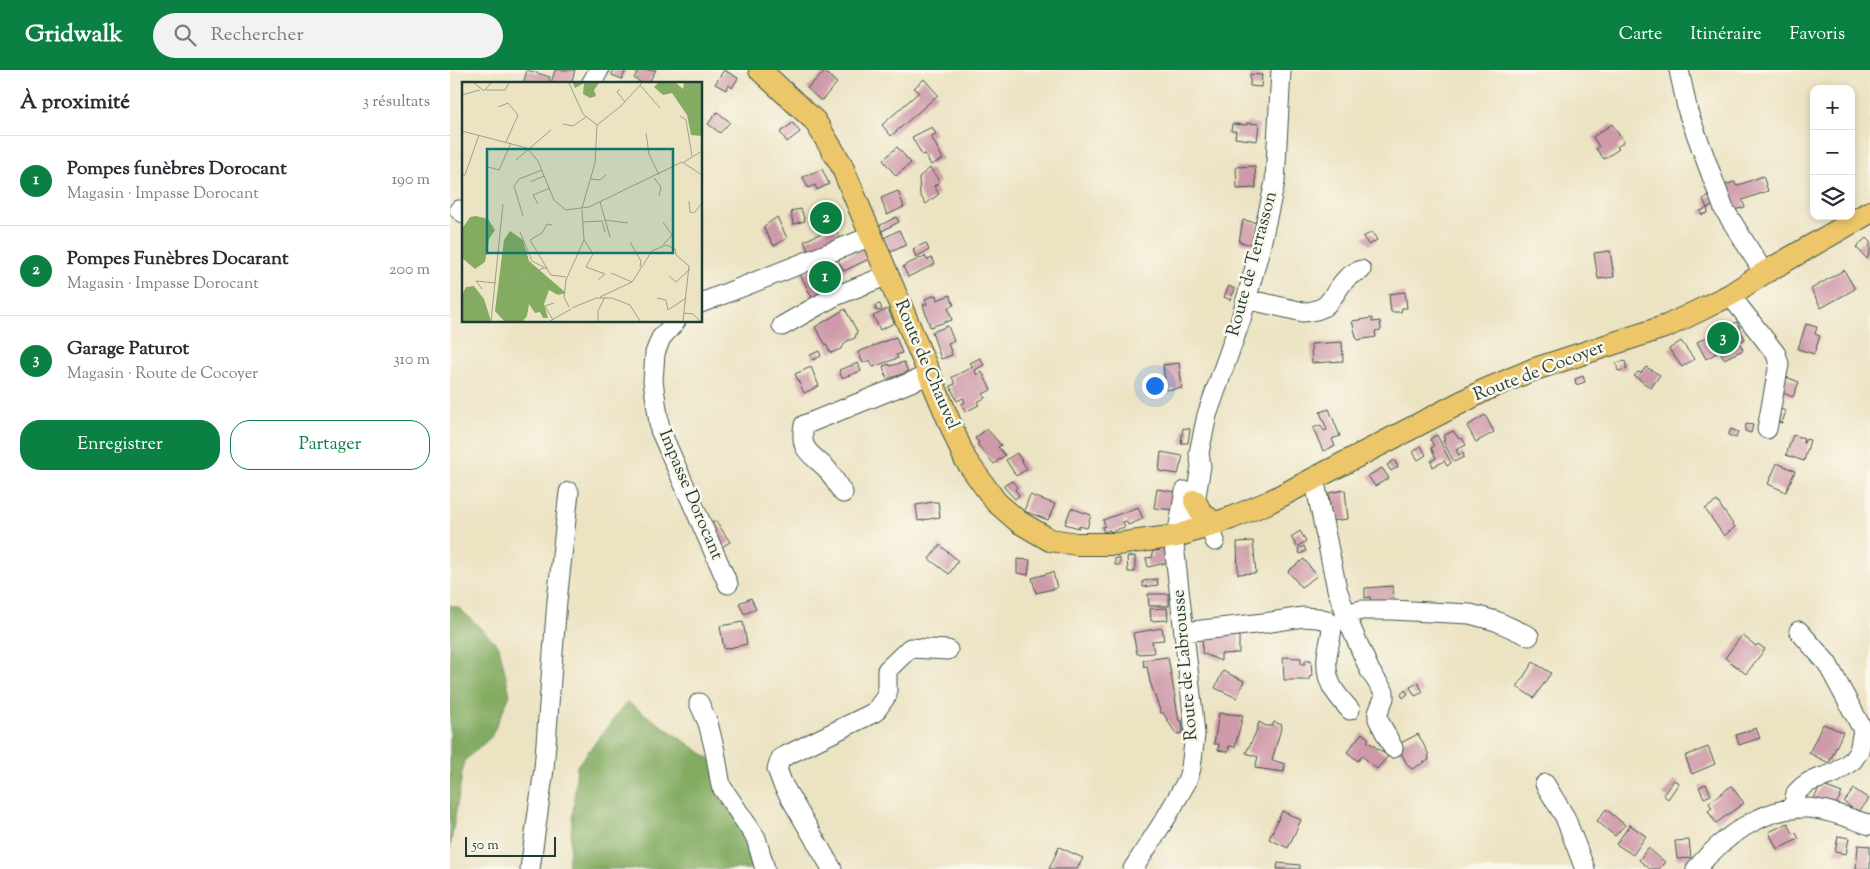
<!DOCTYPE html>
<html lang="fr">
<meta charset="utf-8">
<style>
body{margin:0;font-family:"Sorts Mill Goudy",serif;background:#f2f2f3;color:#2b2b33}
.controls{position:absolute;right:15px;top:15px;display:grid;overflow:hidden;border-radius:10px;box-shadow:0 2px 8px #0003}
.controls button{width:45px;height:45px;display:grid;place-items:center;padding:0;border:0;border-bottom:1px solid #e1e1e2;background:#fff;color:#2b2b33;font:25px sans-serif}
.scale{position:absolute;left:15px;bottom:12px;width:91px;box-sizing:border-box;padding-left:5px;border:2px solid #1f3d34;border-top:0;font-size:14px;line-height:18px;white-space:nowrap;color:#1f3d34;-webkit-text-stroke:4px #fbf7ec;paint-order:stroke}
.you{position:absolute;left:704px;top:315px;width:18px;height:18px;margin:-12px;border:4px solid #fff;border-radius:50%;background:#1a73e8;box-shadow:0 0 0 8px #1a73e833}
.badge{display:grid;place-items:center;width:32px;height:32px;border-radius:50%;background:#0b8043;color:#fff;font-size:16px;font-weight:700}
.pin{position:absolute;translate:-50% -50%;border:2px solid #fff;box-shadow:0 1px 5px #0006}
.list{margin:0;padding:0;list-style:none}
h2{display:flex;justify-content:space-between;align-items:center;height:65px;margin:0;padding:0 20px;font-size:21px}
h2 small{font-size:16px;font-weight:400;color:#7c7c81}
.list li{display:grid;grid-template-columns:32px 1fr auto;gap:15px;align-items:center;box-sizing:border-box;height:90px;padding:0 20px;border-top:1px solid #e1e1e2}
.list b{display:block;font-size:19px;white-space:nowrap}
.list p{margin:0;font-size:16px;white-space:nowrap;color:#7c7c81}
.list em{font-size:16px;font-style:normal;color:#7c7c81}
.actions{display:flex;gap:10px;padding:15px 20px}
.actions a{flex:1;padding:11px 0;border:1px solid #0b8043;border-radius:20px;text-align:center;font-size:18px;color:#0b8043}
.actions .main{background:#0b8043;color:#fff}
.icon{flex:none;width:28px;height:28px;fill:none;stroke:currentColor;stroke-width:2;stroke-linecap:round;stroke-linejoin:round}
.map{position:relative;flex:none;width:1420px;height:799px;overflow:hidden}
header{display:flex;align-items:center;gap:30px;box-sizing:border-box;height:70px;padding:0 25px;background:#0b8043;color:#fff}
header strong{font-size:24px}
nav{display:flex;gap:28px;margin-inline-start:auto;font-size:18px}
.search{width:350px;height:45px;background:#f2f2f3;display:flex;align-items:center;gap:12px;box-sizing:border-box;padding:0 18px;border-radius:28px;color:#7c7c81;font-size:19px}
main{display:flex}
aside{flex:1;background:#fff}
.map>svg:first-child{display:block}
.forest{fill:#83ac62;stroke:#51744b}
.building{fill:#ce99a8}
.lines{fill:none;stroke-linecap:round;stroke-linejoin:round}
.minor-casing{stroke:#3e5649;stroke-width:21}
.major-casing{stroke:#3e5649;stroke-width:24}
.minor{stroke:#fff;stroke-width:19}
.major{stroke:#ecc669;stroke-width:22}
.labels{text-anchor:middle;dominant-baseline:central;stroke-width:5;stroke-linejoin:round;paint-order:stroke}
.street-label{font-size:18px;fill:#1f3d34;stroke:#fbf7ec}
.inset-road{fill:none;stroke:#9aa18a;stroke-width:1}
.view{fill:#0f766e;fill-opacity:0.15;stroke:#0f766e;stroke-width:2.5}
.inset-edge{fill:none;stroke:#1f3d34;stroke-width:2.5}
</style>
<header>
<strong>Gridwalk</strong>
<div class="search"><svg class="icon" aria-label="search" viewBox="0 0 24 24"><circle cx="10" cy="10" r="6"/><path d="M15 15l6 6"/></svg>Rechercher</div>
<nav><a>Carte</a><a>Itinéraire</a><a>Favoris</a></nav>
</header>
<main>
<aside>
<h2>À proximité<small>3 résultats</small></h2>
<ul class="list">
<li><span class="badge">1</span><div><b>Pompes funèbres Dorocant</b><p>Magasin · Impasse Dorocant</p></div><em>190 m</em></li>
<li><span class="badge">2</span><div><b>Pompes Funèbres Docarant</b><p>Magasin · Impasse Dorocant</p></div><em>200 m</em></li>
<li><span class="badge">3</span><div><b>Garage Paturot</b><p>Magasin · Route de Cocoyer</p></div><em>310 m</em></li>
</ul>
<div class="actions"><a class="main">Enregistrer</a><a>Partager</a></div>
</aside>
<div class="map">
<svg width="1420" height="799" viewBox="0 0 1420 799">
<rect width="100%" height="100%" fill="#fbf7ec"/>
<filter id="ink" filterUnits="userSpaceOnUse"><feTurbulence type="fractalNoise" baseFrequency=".02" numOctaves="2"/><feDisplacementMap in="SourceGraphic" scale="10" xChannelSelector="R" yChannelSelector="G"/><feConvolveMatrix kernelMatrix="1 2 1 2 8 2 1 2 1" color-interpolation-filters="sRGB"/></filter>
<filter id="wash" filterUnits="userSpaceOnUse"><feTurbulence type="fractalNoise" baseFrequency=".0096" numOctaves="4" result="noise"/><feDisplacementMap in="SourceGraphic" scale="20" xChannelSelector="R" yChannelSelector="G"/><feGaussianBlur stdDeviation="1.12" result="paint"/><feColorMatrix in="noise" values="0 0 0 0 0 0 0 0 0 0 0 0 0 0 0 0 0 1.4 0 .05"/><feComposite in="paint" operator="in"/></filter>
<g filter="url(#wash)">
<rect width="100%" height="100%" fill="#ece3c3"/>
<path class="forest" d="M0,535L9,538L49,576L60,625L41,667L14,691L0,779Z
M177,632L275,699L305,779L309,799H118L127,696Z"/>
<g id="blocks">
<path class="building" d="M77,0L100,7L98,14H73Z
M105,0H125L121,14L101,13Z
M163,0H176L172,9L162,5Z
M189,0H206L198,14H193L184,8Z
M274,0L288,8L282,18L279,15L276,20L265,14Z
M375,2L387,13L371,31L357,18Z
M800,4L812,5L811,17L800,16Z
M474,9L488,25L441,66L432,55L469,22L464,18Z
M267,42L280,52L270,63L258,54Z
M343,53L350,62L337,72L330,62Z
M797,53L809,54L807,71L785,68L786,61H781L782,54L797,55Z
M1162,54L1174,72L1167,77L1169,79L1154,89L1146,79L1149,77L1143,67Z
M482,57L486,64L481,66L493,89L481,95L475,84L472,85L462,67Z
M447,77L461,93L446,106L433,90Z
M805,96L806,118L787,119L786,97Z
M480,98L490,112L484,116L489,124L476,134L470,125L469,107Z
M372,99L379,114L367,120L365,115L358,118L353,107Z
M1313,106L1318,121L1292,130L1295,137L1281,141L1274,115L1285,112L1286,116Z
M448,121L454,137L437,145L431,128Z
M1262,125L1265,135L1257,138L1253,129Z
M386,134L392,150L374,157L368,142Z
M1257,138L1258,143L1252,145L1250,141Z
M351,139L355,151L343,154L341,141Z
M327,147L337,168L324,176L313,157Z
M446,147L449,152L432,161L429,156Z
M793,150L808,153L804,175L789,172Z
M385,157L390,170L360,185L354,171Z
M449,160L456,175L441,182L434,168Z
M922,162L927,170L919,175L913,167Z
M1416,168L1420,172V181L1417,189L1406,177Z
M476,173L479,180L466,187L463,179Z
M416,177L421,188L394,201L388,190Z
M1160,181L1164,207L1148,209L1144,183Z
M382,182L386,191L377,195L379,204L376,206L379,212L387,208L390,215L365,233L350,204L358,201Z
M475,186L477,190L482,188L485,194L458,207L453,196Z
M1394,200L1405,219L1371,238L1361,219Z
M779,216L785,219L780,230L774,227Z
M955,222L957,238H952L951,242H941L939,224Z
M486,225L487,230L500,225L504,235L498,237L502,250L480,257L473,235L477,234L475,229Z
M430,234L432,240L426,241L425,235Z
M395,239L407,261L405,268L397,271L391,279L381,283L365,257Z
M438,239L444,253L430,260L423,246Z
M922,248V252L930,251L931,260L925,261L926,267L907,270L902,251Z
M1287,252L1295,269L1289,272L1293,280L1274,289L1270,281L1256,289L1247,272Z
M1356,254L1367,257L1365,264L1370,266L1364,284L1348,279Z
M498,256L504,271L498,273L502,285L491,289L482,262Z
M446,267L452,283L446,285L448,288L423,297L420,290L413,293L408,282Z
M1231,271L1244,289L1232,297L1219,279Z
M892,272L893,291L862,293L861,274Z
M369,281L371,286L363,290L360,285Z
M530,288L534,295L525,300L527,305L532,302L541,320L533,324L535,328L527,332L529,335L515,342L512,334L515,332L513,328L507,331L500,316L505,314L502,307L523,297L520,293Z
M1175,291L1177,299L1168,301L1166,293Z
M454,292L458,302L437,309L433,296L439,294L440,296Z
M408,293L411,301L392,308L389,300Z
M729,293L732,318L716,320L713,295Z
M361,297L369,316L354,323L345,304Z
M1196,297L1210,305L1201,318L1184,306L1188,302L1191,303Z
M1133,306L1135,312L1126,315L1125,309Z
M1336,307L1349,312L1343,327L1331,322Z
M1325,337L1336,341L1332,353L1321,349Z
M879,339L890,366L882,369L885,376L873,381L863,358L871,355L874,361L877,360L870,342Z
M1035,345L1044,362L1026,372L1017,356Z
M1296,354L1303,355L1301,363L1295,361Z
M733,358L740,359L738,373H731Z
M537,359L551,375L548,377L555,385L544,394L527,374L529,373L525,368Z
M1281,359L1288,362L1286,368L1278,365Z
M1003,361L1009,369L1012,368L1016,375L1006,380L1009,385L1013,383L1014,387L1004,392L993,371L995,370L993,366Z
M987,365L1001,393L997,396L994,391L983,397L981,391L986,388L981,378L984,376L980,369Z
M1343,365L1354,368L1353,373H1354L1356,369L1360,370L1354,391L1336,385Z
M971,376L976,385L968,390L963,382Z
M711,382L733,386L728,404L709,401Z
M567,383L577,399L566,406L556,390Z
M944,390L948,397L941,401L937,395Z
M1327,393L1345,401L1336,422L1318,414Z
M932,398L939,408L925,416L918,406Z
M562,411L567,417L565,420L569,425L565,429L553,416Z
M707,419L726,422L724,440L704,438Z
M895,420L898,449L881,451L879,423Z
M580,425L605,434L598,450L574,441Z
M1267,431L1285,457L1274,466L1255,439Z
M483,432H488L490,447L468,451L466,435Z
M688,437L693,449L678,455L676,451L673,452L675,457L660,462V460L654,462L652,457L655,456L653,450Z
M621,438L641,445L637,458L629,456V458L615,454Z
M266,451L280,472L270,478L257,456Z
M850,461L856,471L847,477L841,467Z
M803,471L806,503L788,504L787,472Z
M490,475L508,491L499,504L479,489Z
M854,476L856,481L850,484L848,479Z
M716,478L720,492L698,497L696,488L703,487L702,482Z
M685,486V502H678L677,487Z
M665,488H670V495H665Z
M567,489L580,490L578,505L567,503Z
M854,489L867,506L851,517L838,501Z
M603,502L607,518L586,523L582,508Z
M707,509L708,515L693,517V511Z
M943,516L944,532L921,535L920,527L915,528V518Z
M698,524H719V536H699Z
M301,528L306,539L294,544L289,533Z
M717,538L718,550L701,551L700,539Z
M293,552L297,574L274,579L270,556Z
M712,558L714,570L702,571L704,583L687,584L683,563Z
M789,563V583L771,584V591L752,583L753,564Z
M1292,565L1306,576L1308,574L1315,579L1296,604L1275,588Z
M718,587L729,651H732L733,663L726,664L713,643H711L700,612L697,596L694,597L693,590Z
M833,587L851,588V594H855V590H861L862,606L859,607V610H834Z
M1083,592L1101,603L1084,628L1067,617Z
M773,601L794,611L787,628L765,618Z
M968,613L973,622L965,626L960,617Z
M955,620L958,624L953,628L951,624Z
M769,643L793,645L785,677L779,676L778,682L768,680L769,674H764Z
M809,652L816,656H822L824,652L832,655L822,690L835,694L834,702L805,698L808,687L796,683L806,662Z
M1373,654L1393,662L1379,693L1359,683Z
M1306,658L1310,668L1289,675L1286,665Z
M912,663L919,669L917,671L938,686L927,699L912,686L908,691L897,682Z
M968,664L978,683L979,690L962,699L957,694L947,675Z
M1258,677L1265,694L1242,704L1235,686Z
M1224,710L1229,713L1218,729L1213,725Z
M1256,714L1261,725L1254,728L1249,717Z
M1371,715L1392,723L1383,740L1362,732Z
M1281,716L1294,733L1266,753L1258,741L1262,738L1259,733Z
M1404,719L1419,729L1408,743L1394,732Z
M1156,739L1175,755L1165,766L1147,751Z
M832,741L851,750L838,778L819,769Z
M1338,753L1343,764L1346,763L1349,769L1327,779L1319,762Z
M1180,755L1196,766L1183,785L1166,774Z
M1388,766L1399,768L1396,784L1385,782Z
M1239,770L1241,788L1227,789L1225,771Z
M1408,775L1420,776V799H1406Z
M609,777L633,788L627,799H599Z
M1198,778L1215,792L1209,799H1200L1189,790Z
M828,793L850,795V799H827Z"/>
</g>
</g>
<g filter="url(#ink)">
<use href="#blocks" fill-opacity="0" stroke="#3e5649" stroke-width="1"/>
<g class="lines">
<defs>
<path id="minor" d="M1229,0L1238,42L1274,139L1314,203
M141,14L149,0
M9,140L14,143
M1280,225L1326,284L1329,294L1317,359
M796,229L853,242C883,241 880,225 897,208C901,204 906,202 911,200
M251,233L422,166
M226,251L211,268L205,283L203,311L210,360L278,514
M332,256L383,227L438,205
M864,408L887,519L899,553L920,601L934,622V628L928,643V649L943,678
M393,423C387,415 382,404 375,397C360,383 349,380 354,355L481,304
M743,444L751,396L749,383L757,345L791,249L810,179L825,112L831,0
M759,455L765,471
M727,466L735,421
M895,544L912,540H941L1020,544L1046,551L1079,566
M734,562L814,553L853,547L868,548L876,550L882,555C882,566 878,576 877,587C875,612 884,622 900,640
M249,633L258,653L265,681L271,716L306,768L315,799
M1095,714L1115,747L1135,799
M1343,739L1346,723L1352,717L1359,712L1385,703L1403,690L1409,681L1413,660L1377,593L1349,561
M80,799L94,699L107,531L119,422
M382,799L333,715L327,699L331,688L425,642L437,625V600L460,578L498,580
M683,799L717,746L737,711L741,698L745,665L743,643L723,466
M1246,799C1272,768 1314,736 1357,738C1378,739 1401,749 1420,755"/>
<path id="major" d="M310,0L365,51L391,94L515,389L546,432L569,452L600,470L627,474H667L727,466L781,448L817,433L1035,320L1082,300L1217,256L1252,239L1280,225L1314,203L1420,142
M745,431L750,441L764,453"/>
</defs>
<use href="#minor" class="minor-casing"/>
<use href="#major" class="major-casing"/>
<use href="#minor" class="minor"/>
<use href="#major" class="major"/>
</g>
</g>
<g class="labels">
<g class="street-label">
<text transform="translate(803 194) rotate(-75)">Route de Terrasson</text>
<text transform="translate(476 295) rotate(67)">Route de Chauvel</text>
<text transform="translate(1089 302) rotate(-21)">Route de Cocoyer</text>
<text transform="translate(240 425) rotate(67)">Impasse Dorocant</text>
<text transform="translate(736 595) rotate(-95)">Route de Labrousse</text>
</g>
</g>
<g transform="translate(12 12)">
<rect width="240" height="240" fill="#ece3c3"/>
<path d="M111,1H137L132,8L134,14L128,16L121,12L122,1L113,6ZM196,1H214L221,7L222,1H240V54L229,53L225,33L210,11L201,13L192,5ZM14,134L26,137L33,148L27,157L23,180L13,187L0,176V147L8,135ZM48,149L61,158L67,179L104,211L96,213L87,208L82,222L86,236H81L78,230L73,231L67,222L65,234L61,239H42L33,229L42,158ZM12,204L22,217L29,239H0L1,211L4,205Z" fill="#83ac62"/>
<path class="inset-road" d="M12,1L22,9L29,1M107,1L121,32L135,43M178,3L198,26M158,7L155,10L163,20M24,8H43L47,1M0,13L18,8M36,25L46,21L56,33L44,60M218,34L224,38L230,74M101,42L111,44L124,35M0,49L65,66L76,79L92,118L104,128L127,125L220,80L240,93M184,51L187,72L197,93M54,78L89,48M222,80L240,69M26,85L37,88L49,61M0,93H3L17,53M192,96L199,105L197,114M129,97L138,98L144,93M68,100L82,94M227,119L228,130L232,131L240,121M138,120L148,155M76,122L71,113L88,106M120,126L133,81L135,43L159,24L180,1M61,134L52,104L57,97L80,88M142,138L166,141M121,140L140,139L143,150M90,143L85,142L80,151L68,158L89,193L104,195M58,150L70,179L85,187M122,158L131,172L124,185L143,192L136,198M168,160L179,179L178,185M201,163L210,153L201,140M149,191L170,200M207,194L214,200L228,187M57,201L60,194L82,186M20,207L14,199L34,201M138,215L170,200L190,169L204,163L213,167L214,173L227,184L221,239M195,216L204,218L206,228L224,216M107,225L102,215L104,198L122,158L120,128M110,226L134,216H150L168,223L178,239M222,231L231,232L238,239M91,238L83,224L92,221M29,239L41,122M88,239L109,227M136,239V229L143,215"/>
<path class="view" d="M25,67H211V171H25Z"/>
<rect width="240" height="240" class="inset-edge"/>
</g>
</svg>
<div class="controls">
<button>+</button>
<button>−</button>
<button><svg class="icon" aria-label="layers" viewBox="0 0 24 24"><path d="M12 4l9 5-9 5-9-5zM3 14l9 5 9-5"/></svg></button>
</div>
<div class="scale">50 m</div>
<div class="you"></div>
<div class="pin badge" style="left:375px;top:207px">1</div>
<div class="pin badge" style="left:376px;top:148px">2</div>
<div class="pin badge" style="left:1273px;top:268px">3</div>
</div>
</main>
